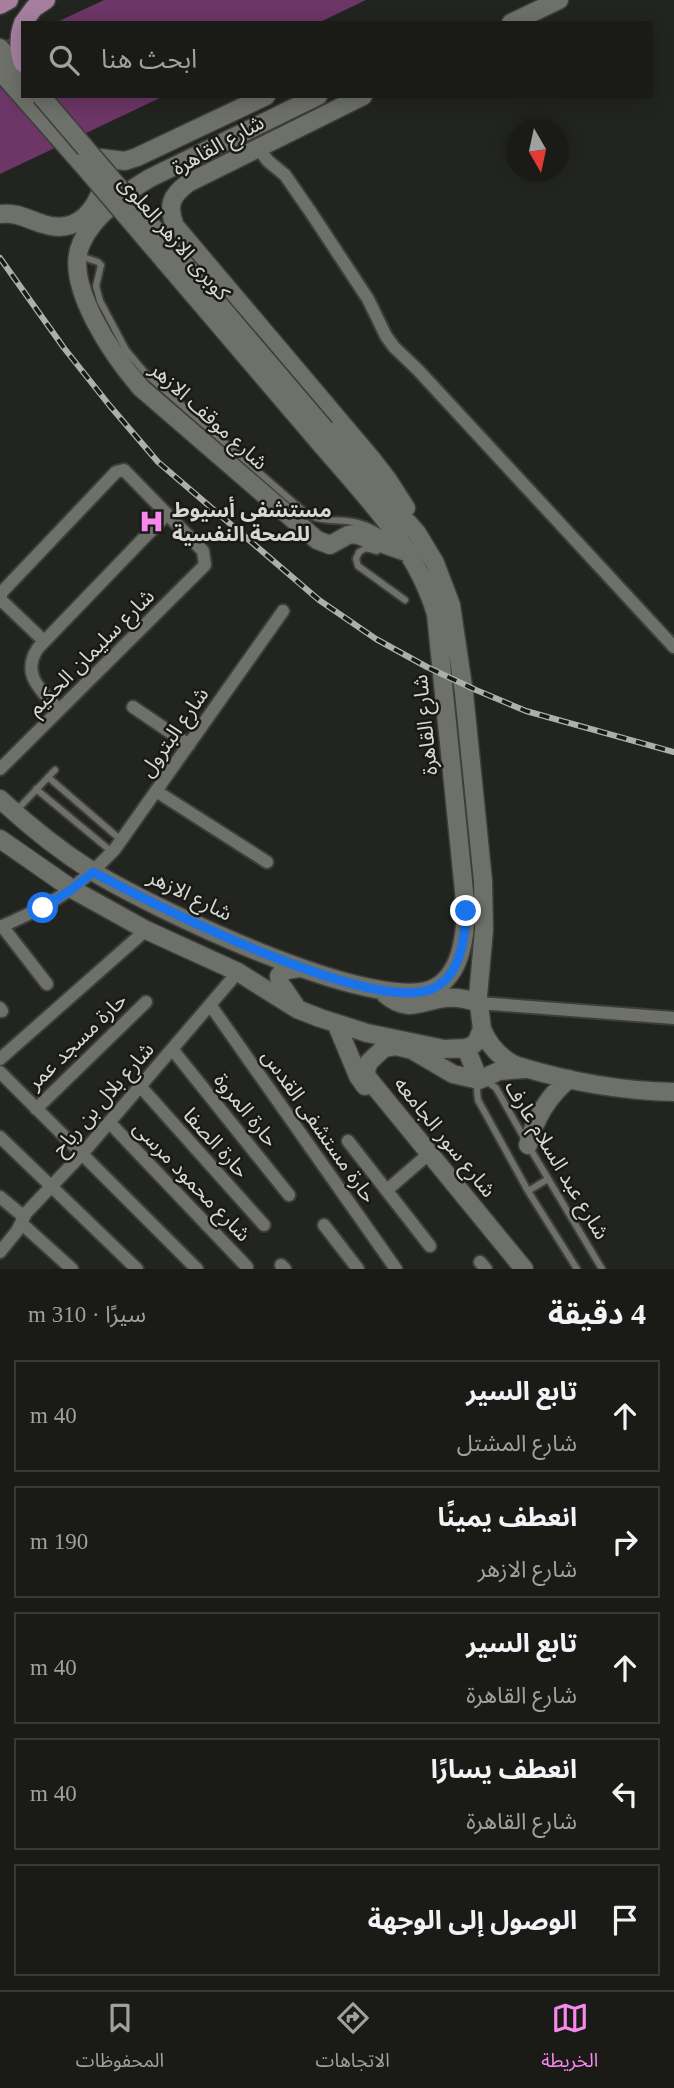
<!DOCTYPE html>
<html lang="ar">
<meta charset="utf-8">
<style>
body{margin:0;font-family:"Times New Roman","Noto Sans Arabic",serif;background:#272824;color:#f1f3f6;direction:rtl}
.compass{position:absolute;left:506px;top:119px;width:63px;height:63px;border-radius:50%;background:#1a1b17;box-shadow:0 4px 18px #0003;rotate:171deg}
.stop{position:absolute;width:21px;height:21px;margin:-16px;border:5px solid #1a73e8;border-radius:50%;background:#fff}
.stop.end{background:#1a73e8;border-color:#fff;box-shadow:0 2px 7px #0008}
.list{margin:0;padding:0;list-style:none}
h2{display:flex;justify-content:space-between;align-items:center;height:91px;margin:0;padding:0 28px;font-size:30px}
h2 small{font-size:23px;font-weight:400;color:#9fa1a1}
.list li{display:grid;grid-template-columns:46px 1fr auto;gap:21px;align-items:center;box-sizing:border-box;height:112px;margin:0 14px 14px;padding:0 14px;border:2px solid #383936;border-radius:0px}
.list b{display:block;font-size:26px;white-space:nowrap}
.list p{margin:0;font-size:23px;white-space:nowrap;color:#9fa1a1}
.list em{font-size:23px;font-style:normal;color:#9fa1a1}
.icon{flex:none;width:38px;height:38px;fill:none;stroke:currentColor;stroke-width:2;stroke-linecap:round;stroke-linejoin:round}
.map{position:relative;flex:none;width:674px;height:1269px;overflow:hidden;direction:ltr}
.search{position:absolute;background:#1a1b17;box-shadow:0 4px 18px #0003;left:21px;right:21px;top:21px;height:77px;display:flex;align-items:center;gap:18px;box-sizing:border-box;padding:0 24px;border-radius:0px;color:#9fa1a1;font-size:26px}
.sheet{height:721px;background:#1a1b17}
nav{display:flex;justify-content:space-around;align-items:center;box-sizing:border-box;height:98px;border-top:2px solid #383936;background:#1a1b17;font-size:19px;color:#9fa1a1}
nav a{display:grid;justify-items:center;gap:4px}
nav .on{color:#f888eb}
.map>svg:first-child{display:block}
.water{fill:#6c3666}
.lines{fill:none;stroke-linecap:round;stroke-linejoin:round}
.lane-casing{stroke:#3d3e3a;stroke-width:10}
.street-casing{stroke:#3d3e3a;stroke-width:16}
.secondary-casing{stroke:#3d3e3a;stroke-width:21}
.primary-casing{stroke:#3d3e3a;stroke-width:21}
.lane{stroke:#6e706a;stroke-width:6}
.street{stroke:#6e706a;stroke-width:12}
.secondary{stroke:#6e706a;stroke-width:18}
.primary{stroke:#a67f9f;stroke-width:18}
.rail-casing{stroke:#adafab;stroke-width:6}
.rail{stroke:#191a16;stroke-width:3.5;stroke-dasharray:10;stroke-linecap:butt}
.secondary-bridge-casing{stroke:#3d3e3a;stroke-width:21;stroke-linecap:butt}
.secondary-bridge{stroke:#6e706a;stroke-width:18}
.route{stroke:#1a73e8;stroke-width:9}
.labels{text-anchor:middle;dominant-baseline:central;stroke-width:5;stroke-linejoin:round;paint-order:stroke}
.street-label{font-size:21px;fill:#d7d8d5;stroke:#191a16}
.poi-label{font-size:21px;font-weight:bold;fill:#d7d8d5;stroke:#191a16;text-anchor:start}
</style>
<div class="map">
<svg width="674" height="1269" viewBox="0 0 674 1269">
<rect width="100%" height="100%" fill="#22241f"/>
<path class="water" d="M104,0H366L318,23H55Z
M23,34V96H164L0,174V42Z"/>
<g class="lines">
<defs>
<path id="lane" d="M80,256L98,262L101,265L96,286L100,301L126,350L147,375L308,515C322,521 333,520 347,521C362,522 376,529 388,538
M377,551L366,548L359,552L356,559L358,566L405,600
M48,777L121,840
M36,789L112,852
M16,811L55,770
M528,1191L548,1179
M577,1269L528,1191L478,1100L477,1090L479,1080L488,1082L496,1088L528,1145L602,1269"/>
<path id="street" d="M258,148L268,161L285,175L312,214L368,299L386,336L394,347L418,370L674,647
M133,707L189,745
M59,710C42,691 20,675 38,648L167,514
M0,769L205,565L203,551L124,470L116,472L1,593V600L44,641
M156,791L267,862
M2,926L47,984
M0,927C51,905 76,890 115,849L283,611
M479,1003L674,1018
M211,1006L396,1269
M0,1008L2,1011
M172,1049L289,1195
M0,1059L146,930
M0,1072L197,1269
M140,1086L264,1225
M36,1109L146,1002
M109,1122L247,1267
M0,1137L137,1269
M348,1141L430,1246
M387,1190L424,1158
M0,1197L23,1216
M21,1223L72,1269
M324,1225L358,1269
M0,1252L17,1231L26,1213L82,1154L238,972
M480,1262L486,1269
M281,1265L285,1269"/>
<path id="secondary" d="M511,23L559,0
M0,48L23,75
M0,71L81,163
M318,96L150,178C126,192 92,217 81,244C63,285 115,358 141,388L317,540L330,545L348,535L355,534L409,553
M363,96L188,183C171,196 167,205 175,226L371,458L388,480L406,508
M92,157L125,161L137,157L266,96
M0,214C17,212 27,219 43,224C73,234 92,216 102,189
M0,799C29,826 59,850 92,871C147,905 380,1019 436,987C461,973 465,937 466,911L436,614C415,543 360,491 313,435
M0,839L72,889L146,930L238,972L297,1009L320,1018L367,1033L444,1049L466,1048L473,1045L477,1041L482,1029L478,996L484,930L483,881L464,693L451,605L435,563L417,533L325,429
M385,994C408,1014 420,1001 445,998C457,997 468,999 479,1003
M295,1005L280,983L279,976L283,971L300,968
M336,1023L358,1076L365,1086
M482,1029C489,1046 499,1057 515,1065C566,1081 621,1091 674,1092
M466,1048L479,1080
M479,1080L453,1074L412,1050L396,1046L384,1048L369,1062L366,1070L367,1077L524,1269
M479,1080L499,1071L524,1069
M528,1145C535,1118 547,1097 569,1079"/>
<path id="primary" d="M0,5L9,0
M23,23C18,37 18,49 23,63
M23,23L34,8L46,0"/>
</defs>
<use href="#lane" class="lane-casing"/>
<use href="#street" class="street-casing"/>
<use href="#secondary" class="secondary-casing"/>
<use href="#primary" class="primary-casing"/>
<use href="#lane" class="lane"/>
<use href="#street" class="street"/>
<use href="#secondary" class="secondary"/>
<use href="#primary" class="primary"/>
<defs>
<path id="rail" d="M0,258L64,348L110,406L158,462L319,600L376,639L427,667L476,690L526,711L674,752"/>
</defs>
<use href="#rail" class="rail-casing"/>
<use href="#rail" class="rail"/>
<defs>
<path id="secondary-bridge" d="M41,96L325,429
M81,163L313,435"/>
</defs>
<use href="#secondary-bridge" class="secondary-bridge-casing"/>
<use href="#secondary-bridge" class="secondary-bridge"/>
</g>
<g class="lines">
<path class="route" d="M43,908L72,889L93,872C151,903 379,1020 436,987C461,973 465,937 466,911"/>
</g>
<defs>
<symbol id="hospital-bare" viewBox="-9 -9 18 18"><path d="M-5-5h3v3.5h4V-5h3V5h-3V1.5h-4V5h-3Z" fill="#f888eb" stroke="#191a16" stroke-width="2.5" paint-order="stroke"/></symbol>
</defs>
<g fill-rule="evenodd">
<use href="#hospital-bare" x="134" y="504" width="35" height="35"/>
</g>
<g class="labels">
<g class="street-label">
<text transform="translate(218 145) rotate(-29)">شارع القاهرة</text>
<text transform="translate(174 238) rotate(49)">كوبرى الازهر العلوى</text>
<text transform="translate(209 416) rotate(42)">شارع موقف الازهر</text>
<text transform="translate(91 652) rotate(-45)">شارع سليمان الحكيم</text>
<text transform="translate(425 725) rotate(-96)">شارع القاهرة</text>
<text transform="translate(174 732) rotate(-55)">شارع البترول</text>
<text transform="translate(190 895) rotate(26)">شارع الازهر</text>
<text transform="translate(77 1041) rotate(-44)">حارة مسجد عمر</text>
<text transform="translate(103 1099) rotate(-49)">شارع بلال بن رباح</text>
<text transform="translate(246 1110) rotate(51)">حارة المروة</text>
<text transform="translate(319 1126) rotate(55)">حارة مستشفى القدس</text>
<text transform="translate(445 1137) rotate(51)">شارع سور الجامعه</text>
<text transform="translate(216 1143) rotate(48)">حارة الصفا</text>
<text transform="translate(557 1160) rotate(59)">شارع عبد السلام عارف</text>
<text transform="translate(192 1181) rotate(46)">شارع محمود مرسى</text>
</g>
<g class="poi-label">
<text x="172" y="510">مستشفى أسيوط<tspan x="172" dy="24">للصحة النفسية</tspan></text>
</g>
</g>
</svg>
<svg class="compass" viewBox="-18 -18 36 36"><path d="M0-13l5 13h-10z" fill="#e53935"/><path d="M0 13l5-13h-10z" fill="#9fa1a1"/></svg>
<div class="stop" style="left:43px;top:908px"></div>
<div class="stop end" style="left:466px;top:911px"></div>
<div class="search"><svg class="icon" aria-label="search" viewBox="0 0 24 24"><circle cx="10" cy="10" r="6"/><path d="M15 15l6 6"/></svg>ابحث هنا</div>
</div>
<section class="sheet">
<h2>4 دقيقة<small>سيرًا · 310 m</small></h2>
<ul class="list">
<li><svg class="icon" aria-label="ahead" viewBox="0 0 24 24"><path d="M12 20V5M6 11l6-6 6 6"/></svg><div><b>تابع السير</b><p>شارع المشتل</p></div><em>40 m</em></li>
<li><svg class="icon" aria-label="right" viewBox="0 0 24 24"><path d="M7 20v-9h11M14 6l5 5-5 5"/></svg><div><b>انعطف يمينًا</b><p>شارع الازهر</p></div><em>190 m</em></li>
<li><svg class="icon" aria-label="ahead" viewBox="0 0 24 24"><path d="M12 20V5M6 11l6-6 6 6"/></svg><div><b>تابع السير</b><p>شارع القاهرة</p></div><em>40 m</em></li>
<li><svg class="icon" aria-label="left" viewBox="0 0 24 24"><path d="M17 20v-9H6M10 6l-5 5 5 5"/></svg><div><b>انعطف يسارًا</b><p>شارع القاهرة</p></div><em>40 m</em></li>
<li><svg class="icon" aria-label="arrive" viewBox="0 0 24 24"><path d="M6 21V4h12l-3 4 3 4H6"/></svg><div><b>الوصول إلى الوجهة</b></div></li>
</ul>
</section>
<nav>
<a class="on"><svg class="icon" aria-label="map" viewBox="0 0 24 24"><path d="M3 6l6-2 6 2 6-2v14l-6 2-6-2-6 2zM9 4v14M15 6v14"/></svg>الخريطة</a>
<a><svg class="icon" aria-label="directions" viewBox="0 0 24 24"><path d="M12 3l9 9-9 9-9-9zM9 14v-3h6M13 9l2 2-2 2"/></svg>الاتجاهات</a>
<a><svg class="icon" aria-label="saved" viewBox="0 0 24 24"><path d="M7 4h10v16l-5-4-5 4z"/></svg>المحفوظات</a>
</nav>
